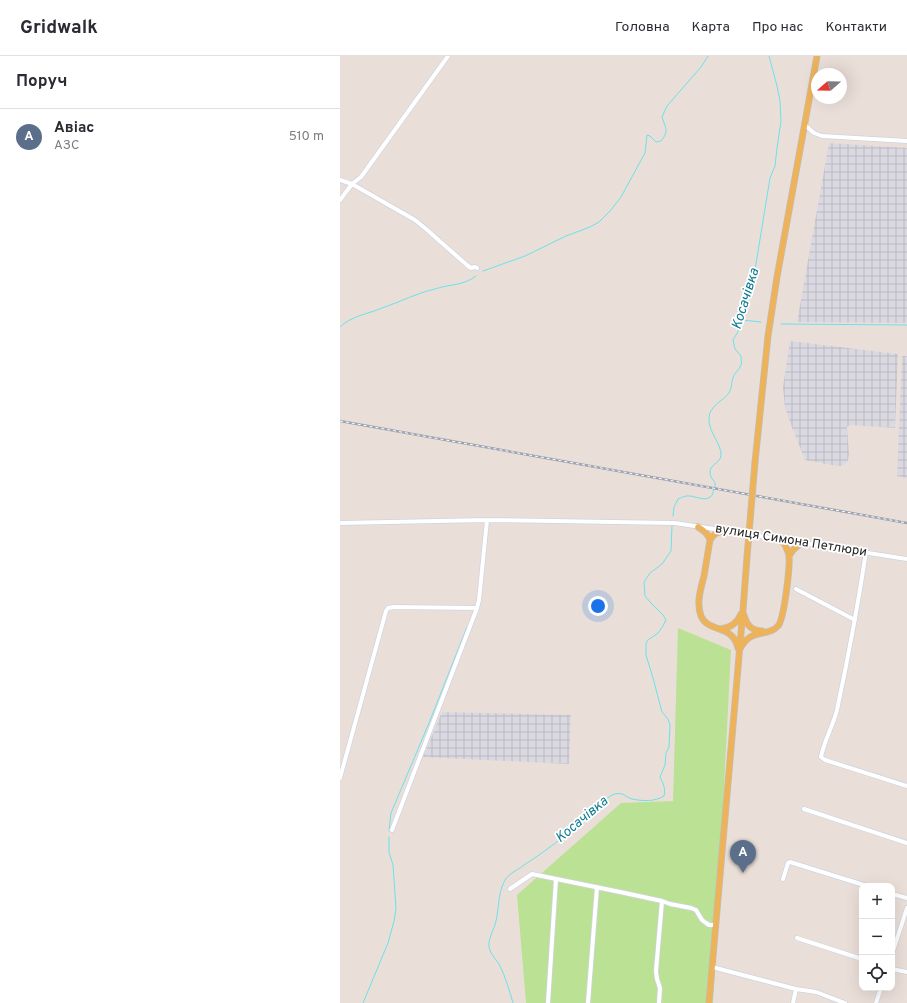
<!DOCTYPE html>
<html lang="uk">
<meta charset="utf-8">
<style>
body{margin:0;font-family:Overpass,sans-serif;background:#f7f7f7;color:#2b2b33}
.controls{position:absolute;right:12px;bottom:12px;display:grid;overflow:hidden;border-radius:8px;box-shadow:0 4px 16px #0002}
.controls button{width:36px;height:36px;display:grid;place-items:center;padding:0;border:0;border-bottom:1px solid #e1e1e2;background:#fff;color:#2b2b33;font:20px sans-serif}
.compass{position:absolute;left:471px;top:12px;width:36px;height:36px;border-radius:50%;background:#fff;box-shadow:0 4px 16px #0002;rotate:250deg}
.you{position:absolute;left:258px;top:550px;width:14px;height:14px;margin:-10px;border:3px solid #fff;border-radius:50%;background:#1a73e8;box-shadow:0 0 0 6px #1a73e833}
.badge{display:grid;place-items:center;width:26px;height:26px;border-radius:50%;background:#1a73e8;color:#fff;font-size:13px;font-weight:700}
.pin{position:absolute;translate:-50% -33px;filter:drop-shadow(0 1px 2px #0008)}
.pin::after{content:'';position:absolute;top:21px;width:14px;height:12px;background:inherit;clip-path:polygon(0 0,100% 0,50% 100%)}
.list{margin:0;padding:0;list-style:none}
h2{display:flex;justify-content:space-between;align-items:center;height:52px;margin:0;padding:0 16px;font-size:17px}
h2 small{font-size:13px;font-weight:400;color:#7c7c81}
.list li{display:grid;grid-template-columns:26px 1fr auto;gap:12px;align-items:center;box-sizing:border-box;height:56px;padding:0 16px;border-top:1px solid #e1e1e2}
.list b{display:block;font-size:15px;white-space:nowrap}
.list p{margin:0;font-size:13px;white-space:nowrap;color:#7c7c81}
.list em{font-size:13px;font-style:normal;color:#7c7c81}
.icon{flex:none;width:22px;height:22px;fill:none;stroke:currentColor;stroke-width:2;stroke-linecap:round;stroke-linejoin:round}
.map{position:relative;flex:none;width:567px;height:947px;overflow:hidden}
header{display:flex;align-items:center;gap:24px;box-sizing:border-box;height:56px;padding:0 20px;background:#fff;border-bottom:1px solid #e1e1e2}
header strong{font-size:19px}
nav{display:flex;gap:22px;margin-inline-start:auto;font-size:14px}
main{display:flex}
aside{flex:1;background:#fff}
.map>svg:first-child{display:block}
.industrial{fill:url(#industrial-grid)}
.grass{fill:#bbe195}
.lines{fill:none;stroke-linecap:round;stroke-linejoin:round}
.stream{stroke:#6be0ec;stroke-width:1}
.minor-casing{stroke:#ced4e0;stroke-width:5.5}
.major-casing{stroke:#bebebe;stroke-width:7}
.minor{stroke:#fff;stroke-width:4}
.major{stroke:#eeb359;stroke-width:5.5}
.rail-casing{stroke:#9ca3b2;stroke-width:2.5}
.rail{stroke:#fff;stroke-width:1;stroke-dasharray:3;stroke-linecap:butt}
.major-bridge-casing{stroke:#bebebe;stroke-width:7;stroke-linecap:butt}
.major-bridge{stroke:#eeb359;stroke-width:5.5}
.labels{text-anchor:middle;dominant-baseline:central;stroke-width:3.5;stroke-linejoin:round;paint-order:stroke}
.street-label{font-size:13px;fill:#272727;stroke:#fff}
.water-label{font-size:14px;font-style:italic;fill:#0e7c94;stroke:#fff}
</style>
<header>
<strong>Gridwalk</strong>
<nav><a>Головна</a><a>Карта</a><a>Про нас</a><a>Контакти</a></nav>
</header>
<main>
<aside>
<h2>Поруч<small></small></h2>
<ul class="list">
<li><span class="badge" style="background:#5c6f8a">A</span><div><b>Авіас</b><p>АЗС</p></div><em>510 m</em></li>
</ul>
</aside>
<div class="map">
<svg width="567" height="947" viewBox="0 0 567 947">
<defs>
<pattern id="industrial-grid" width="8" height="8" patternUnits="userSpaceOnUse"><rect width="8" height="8" fill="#dad9e2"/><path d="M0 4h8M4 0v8" fill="none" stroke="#bbbac2"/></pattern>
</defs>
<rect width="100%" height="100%" fill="#eadfd8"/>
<path class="industrial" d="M489,87L567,92V267L457,266Z
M450,285L558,298L555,372L510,369L507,371L509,399L508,404L505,408L501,410H497L465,404L453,374L445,352L443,331Z
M562,300H567V422L557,420Z
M102,656L231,659L229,708L83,701Z"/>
<path class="grass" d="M338,572L391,594L373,947H186L177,839L281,747L333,745Z"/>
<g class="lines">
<path class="stream" d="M143,215L185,200L226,180L250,171L259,166L270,155L281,141L305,97L307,79L310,80L316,86L321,85C329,75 326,73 322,61L327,50L361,11L368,0
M402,264L421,266
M441,268L567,269
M0,271C11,260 28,258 42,252C60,246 77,237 95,233C110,228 123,230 136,220
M333,460L334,451L338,443C341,442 344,440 347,440C354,439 364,446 370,441C372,440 373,438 373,436C379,423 371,427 370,417C369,409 380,407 381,400C382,388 368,376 369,362C369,350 383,345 389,337C392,333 391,327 393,322C394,317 399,314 401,309C402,307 401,303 401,300L395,293L393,284L399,274L401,264L404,259L408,238L414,220L430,122L435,110L437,92L441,65L440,45L437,30L429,0
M49,775L51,757L89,667L127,571
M23,947L48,887L54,865L56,853L54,823L53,809L49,796V781
M173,947C169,934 166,922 160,910C157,904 150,898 149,891C148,882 154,874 156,865C159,852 158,838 164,826C168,817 177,815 184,809C198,800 211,791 224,780C233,772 243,765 252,757C258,751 267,740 275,738C284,736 285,741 292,743C302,745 315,746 324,740C326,733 323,727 320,721L325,709L326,697L329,691L330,669L328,663L322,656L313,622L306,599V587L308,584L318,577L323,570L326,564L323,559L311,547L305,540L304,526L310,517L322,508L331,495L332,470"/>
<defs>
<path id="minor" d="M465,69L474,77L482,80L567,85
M0,124L12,128L21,121L108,0
M0,144L12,128L75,164L86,173L128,210L131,212L135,211L137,212
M0,467L147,464L335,467L567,503
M526,496C518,549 508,602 497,654C493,670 484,685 481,701L485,704L567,730
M456,533L515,564
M0,722L46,555L48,552L54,551L137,552
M464,753L567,787
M52,774L137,552L139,544L147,464
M443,823L448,807L450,806L527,830
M170,833L192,818L280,836L322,845L330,848L351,852L356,854L362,864L366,867L369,869H375
M552,838L567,842
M457,882L522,903
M552,898L567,852
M372,911L456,933L476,936L505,947
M552,913L567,916
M208,947L216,823
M248,947L257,831
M319,947L320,932L317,923L316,915L322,845
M453,947L456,933
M536,947L541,932"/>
<path id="major" d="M415,406L428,280L437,221L477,0
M358,471C364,474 368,478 370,484
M385,475C378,476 374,477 370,484C368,496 366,508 364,520C361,532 356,547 361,560C368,577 393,568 398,592
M449,500L453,494L461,487
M404,559C407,570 411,574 422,575
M380,573C390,572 397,568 401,558
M400,593C411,571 427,582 438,570C444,564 450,511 449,501C449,495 445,489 442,484
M369,947L403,554L407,501"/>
</defs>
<use href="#minor" class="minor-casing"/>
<use href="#major" class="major-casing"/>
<use href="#minor" class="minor"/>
<use href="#major" class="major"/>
<defs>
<path id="rail" d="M0,365L567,467"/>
</defs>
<use href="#rail" class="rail-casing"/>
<use href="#rail" class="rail"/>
<defs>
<path id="major-bridge" d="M407,501L415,406"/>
</defs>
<use href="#major-bridge" class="major-bridge-casing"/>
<use href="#major-bridge" class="major-bridge"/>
</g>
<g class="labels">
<g class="street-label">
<text transform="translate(451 485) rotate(9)">вулиця Симона Петлюри</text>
</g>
<g class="water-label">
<text transform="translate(406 243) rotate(-73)">Косачівка</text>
<text transform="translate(242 764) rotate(-40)">Косачівка</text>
</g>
</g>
</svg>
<div class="controls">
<button>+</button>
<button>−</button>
<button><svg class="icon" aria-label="locate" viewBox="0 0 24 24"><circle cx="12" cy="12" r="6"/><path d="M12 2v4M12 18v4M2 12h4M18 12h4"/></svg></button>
</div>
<svg class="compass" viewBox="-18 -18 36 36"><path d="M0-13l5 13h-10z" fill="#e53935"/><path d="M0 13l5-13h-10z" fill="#7c7c81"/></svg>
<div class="you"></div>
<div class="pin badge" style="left:403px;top:817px;background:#5c6f8a">A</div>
</div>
</main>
